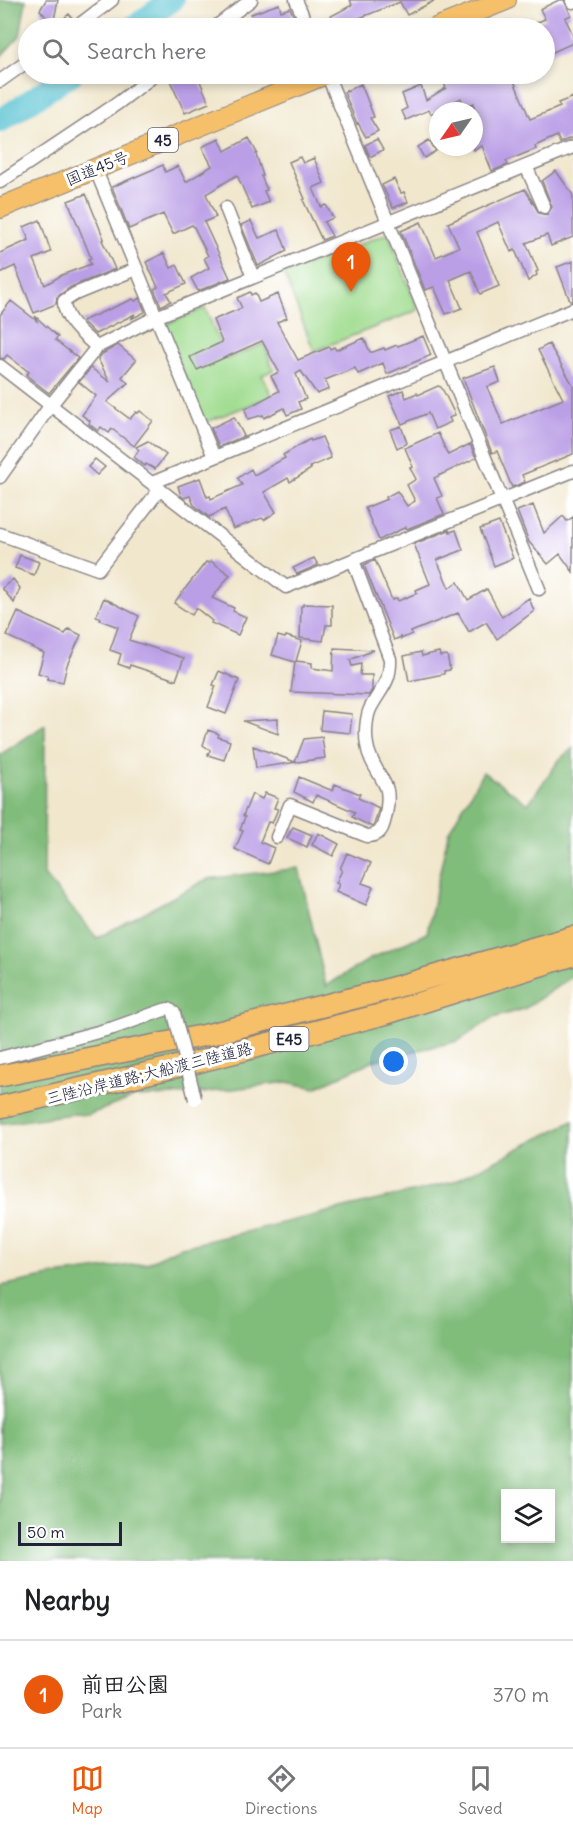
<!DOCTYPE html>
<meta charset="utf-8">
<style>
body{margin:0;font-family:Delius,"Klee One",sans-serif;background:#f2f2f2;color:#202124}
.controls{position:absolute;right:18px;bottom:18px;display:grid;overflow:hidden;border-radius:0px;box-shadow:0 3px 9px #0003}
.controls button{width:54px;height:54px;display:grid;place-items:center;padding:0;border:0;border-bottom:2px solid #e0e0e0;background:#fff;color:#202124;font:30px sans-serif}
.compass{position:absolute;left:429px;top:102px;width:54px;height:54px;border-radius:50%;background:#fff;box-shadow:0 3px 9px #0003;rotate:236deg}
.scale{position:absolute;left:18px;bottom:15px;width:104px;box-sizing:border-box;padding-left:6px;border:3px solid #22223b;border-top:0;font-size:16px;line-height:21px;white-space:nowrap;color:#22223b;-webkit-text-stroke:4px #fff;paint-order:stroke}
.you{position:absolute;left:394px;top:1062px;width:21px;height:21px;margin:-15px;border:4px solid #fff;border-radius:50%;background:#1a73e8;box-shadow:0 0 0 9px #1a73e833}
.badge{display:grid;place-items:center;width:39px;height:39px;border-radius:50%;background:#ea580c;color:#fff;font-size:20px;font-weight:700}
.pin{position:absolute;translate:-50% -50px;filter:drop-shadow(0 2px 3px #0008)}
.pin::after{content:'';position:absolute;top:32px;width:21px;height:18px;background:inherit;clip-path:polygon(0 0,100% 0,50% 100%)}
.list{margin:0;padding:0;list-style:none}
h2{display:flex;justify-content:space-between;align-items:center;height:78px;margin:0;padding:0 24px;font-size:26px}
h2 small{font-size:20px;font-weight:400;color:#757577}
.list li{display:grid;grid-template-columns:39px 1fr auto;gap:18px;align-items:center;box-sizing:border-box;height:108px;padding:0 24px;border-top:2px solid #e0e0e0}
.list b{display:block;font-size:22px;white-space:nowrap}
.list p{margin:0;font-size:20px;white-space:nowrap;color:#757577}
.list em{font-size:20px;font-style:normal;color:#757577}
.icon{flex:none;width:33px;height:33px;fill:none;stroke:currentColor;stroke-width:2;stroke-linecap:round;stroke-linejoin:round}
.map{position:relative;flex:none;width:573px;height:1561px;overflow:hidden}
.search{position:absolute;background:#fff;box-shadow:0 3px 9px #0003;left:18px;right:18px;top:18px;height:66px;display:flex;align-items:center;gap:15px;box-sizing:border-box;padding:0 21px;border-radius:33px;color:#757577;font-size:22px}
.sheet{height:186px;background:#fff}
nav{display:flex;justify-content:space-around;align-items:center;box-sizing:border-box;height:84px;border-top:2px solid #e0e0e0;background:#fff;font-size:16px;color:#757577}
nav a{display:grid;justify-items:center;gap:3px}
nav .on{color:#ea580c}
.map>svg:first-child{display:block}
.green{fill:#a0dd90;stroke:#618066;stroke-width:1.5}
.forest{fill:#80bc7a;stroke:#516f5a;stroke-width:1.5;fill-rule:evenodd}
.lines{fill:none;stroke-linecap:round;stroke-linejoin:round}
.river{stroke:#57c2d2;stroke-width:24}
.building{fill:#ba9ee6}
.minor-casing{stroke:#8a8484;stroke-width:15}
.trunk-casing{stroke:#8a8484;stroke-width:22}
.motorway-casing{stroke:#8a8484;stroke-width:24}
.minor{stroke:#fff;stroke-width:12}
.trunk{stroke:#f6c06b;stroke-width:20}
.motorway{stroke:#f6c06b;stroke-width:21}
.minor-bridge-casing{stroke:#8a8484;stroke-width:15;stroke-linecap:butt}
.minor-bridge{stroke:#fff;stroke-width:12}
.labels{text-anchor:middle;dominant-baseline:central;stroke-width:6;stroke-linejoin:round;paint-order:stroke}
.shield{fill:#fff;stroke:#646476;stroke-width:1.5}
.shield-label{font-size:15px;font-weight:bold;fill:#22223b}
.street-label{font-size:16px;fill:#22223b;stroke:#fff}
</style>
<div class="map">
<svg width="573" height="1561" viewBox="0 0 573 1561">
<rect width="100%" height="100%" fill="#fff"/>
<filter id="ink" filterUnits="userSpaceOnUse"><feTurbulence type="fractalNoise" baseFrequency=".0167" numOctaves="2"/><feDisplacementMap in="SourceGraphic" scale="12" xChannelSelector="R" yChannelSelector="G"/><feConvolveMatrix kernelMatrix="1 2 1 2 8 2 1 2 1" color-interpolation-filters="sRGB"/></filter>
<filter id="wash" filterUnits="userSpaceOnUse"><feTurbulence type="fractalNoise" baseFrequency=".008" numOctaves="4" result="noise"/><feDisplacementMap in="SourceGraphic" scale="24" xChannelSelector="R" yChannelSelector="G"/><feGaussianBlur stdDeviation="1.35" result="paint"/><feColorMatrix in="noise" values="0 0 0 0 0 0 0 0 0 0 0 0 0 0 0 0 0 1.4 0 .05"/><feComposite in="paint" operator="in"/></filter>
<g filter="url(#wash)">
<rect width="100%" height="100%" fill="#f1e7cd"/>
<path class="green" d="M388,233L418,310L314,351L284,274Z
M205,308L226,359L264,344L273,370L262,375L272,396L204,423L164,325Z"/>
<path class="forest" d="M0,0H26L20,36L0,57Z
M45,725L44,875L97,938L207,879L299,868L326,986L370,959L427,933L448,833L483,772L528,804L560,759L573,748V976L524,1009L493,1018L458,1041L372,1061L315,1088L287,1082L195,1094L135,1097L88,1115L72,1114L0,1124V755Z
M573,1121V1561H0V1286L55,1275L147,1263L178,1248L453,1182ZM506,1494H550V1538H506Z"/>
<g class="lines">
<path class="river" d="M133,28L172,0
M0,121L71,74"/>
</g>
<g id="blocks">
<path class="building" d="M46,0H58L53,25L40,10Z
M350,0H436L407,15L400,2L352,21L353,24L344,28H326L322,21L352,5Z
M559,0H564L571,15L565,18L573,35V43L544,56V28H523L545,19L540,9Z
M279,4L281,11L290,8L296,22L278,28H257L251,14Z
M69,14L73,19L68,24L67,28H52Z
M167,74H197L209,103L185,113Z
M440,74H462L465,82L492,74H511L530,119L560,107L558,103L573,97V137L560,143L557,136L535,146L536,149L506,161L508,165L492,171L482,146L474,150V103L464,107L461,98L431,114L429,110L406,120L402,111L407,108L402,94L421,86L426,100L446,88Z
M361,84L374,117L370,118L378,131L366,137L358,123L357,124L344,92Z
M219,138L225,151L249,138L257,153L256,154L263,176H261L267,190L264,191L269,202L252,209L237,175L206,194L216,217L204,222L230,278L198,291L191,278L209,268L204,258L208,256L194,227L192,225L173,234L163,214L129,229L112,187L163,165L165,172L178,166L186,182L212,166L202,147Z
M377,139L383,150L370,157L365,145Z
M429,140L436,151L424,158L418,147Z
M300,157L303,163L314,158L324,183L313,188L321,207L326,205L333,218L324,222L332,236L322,240L303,200L305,199L289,162Z
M556,171L573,195V237L551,246L547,235L526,243L538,271L536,272L537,275L528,281L515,250L511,252L498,222L477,232L499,286L480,294L471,271L450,280L462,308L446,314L434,287L425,290L401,231L421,222L436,257L459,247L448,223L525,189L539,213L547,215L552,207L542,181Z
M394,179L401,193L404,192L408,202L393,208L382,185Z
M86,194L104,239L102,240L115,269L71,287L57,297L56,304L34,313L15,266L0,273V253L29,240L24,227L40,220L51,252L34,259L45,285L62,275L91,264L88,259L91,258L68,201Z
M251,221L259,238L279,230L287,251L258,266L241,225Z
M164,253L171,268L177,265L186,284L166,293L171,301L161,306L154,289L158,287L146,262Z
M573,261V301H570L557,267Z
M250,292L251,295L255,293L259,302L278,294L287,318L277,322L298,360L329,347L330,349L334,347L336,350L364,338L370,352H373L384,348L385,350L397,345L398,346L423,336L431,355L387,374L383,363L358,374L355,368L325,380L329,389L317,394L301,371L296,374L306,399L298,402L301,409L287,415L284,408L264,418L263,415L248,419L245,409L279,391L271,376L279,372L262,341L197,370L190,357L222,342L213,320L242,308L237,298Z
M140,298L145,312L131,319L135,314L95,334L82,321L133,299L135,301Z
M11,301L37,321L35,316L58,337L55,340L78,358L49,393L26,375L29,372L7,355L4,359L0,358V315Z
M549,344L573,385V454L522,475L525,482L512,487L497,451L492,453L463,378L495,367L500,382L487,387L503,424L563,399L538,350Z
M118,345L136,360L122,377L128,383L107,402L130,419L136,412L138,413L140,411L153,421L134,446L112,429L109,433L101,427L98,431L89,424L90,421L82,415L96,396L79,382L91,368L110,382L98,359L102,354Z
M438,386L441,387L445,394L455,415L449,418L451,422L435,429L428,413L402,424L389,396L403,390L406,398L417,393L418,395Z
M234,417L244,436L219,447L211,428Z
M401,426L407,443L397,448L390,430Z
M438,433L448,455L470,444L476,458L434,478L442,496L437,498L444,514L407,529L406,527L379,540L365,508L387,499L386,497L397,491L407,506L415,501L407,485L416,479L410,468L413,467L405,448Z
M322,437L331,458L310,467L311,469L290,482L288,478L264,492L276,512L264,520L262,518L233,529L225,509L209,517L194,505L190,496L184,498L181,496L178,486L200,478L207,497L210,496L211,499L242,485L238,478L251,469L254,475L285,458L283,455L310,439L311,441Z
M148,441L166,455L155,469L146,464L145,466L134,457L139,450L136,447Z
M95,459L105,467L97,475L88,467Z
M533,505L544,533L563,516L567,521L573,517V572L560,554L548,564L529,542L517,511Z
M499,522L513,558L494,566L480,529Z
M449,530L450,532L456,530L463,550L437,560L449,588L458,582L468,600L487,589L502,617L529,598L534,611L497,639L486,622L469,632L458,613L411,632L412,634L401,639V637L394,640L364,565L375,560L392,600L397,598L398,601L417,593L416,590L430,584L414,544Z
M20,555L39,562L34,575L15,568Z
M314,558L318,565L297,574L293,568Z
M211,561L230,575L212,598L234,608L233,611L246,617L238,635L211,623L212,621L196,608L192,615L174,603L206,562L209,563Z
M13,579L20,588L14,603L2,588Z
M104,598L139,616L129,640L184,658L176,680L130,665L129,668L118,664L121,654L110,650L118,627L100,620L101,618L96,616Z
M303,604L332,605V625H326L323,641L300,638L301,606H303Z
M18,612L65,634L69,629L81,635L67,665L63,682L47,679L48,676L38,673L44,653L7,636Z
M278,636L285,638L286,636L302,641L296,661L312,663V668L333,671L334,648L374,650L350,660L352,666L361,664L360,675H372V690L369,695L291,692L295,662L272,655Z
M421,652L422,656L439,652L440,656L447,655L450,670L444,671V674L409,681L404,656Z
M219,671L239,680L226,714L208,707L216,686L213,685Z
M322,711L352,714L350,733L320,730Z
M278,719V734L243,721Z
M208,730L219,734L218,737L230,741L224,760L208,755L210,750L203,745Z
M322,737L325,758L256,768L253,746L295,762L304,739Z
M299,777L333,791L335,784L360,794L358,798L379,808L374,825L372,827L352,817L355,812L316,795L313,802L294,792Z
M265,793L278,798L274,808L278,809L272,823L268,822L260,842L274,848L268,864L235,849L243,831L240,830L245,817L243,816L252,794L262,799Z
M293,827L312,835L307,847L287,838Z
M318,833L339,844L333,856L312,845Z
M347,853L371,863L362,883L373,887L366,905L336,892L339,884L336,883L342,870L340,869Z"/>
</g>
</g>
<g filter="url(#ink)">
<use href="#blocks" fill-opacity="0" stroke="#8a8484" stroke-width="1.5"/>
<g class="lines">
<defs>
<path id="minor" d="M296,0L308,28
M572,0L573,2
M75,28L112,0
M214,28L251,0
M327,74L539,589
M0,81L28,61
M526,166L544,207
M95,168L214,457
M0,182L118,103L156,74
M226,208L253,277
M97,347C84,336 63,319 64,301L75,294L136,269
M0,366L286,587L573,471
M0,477L50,406L97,347L156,317L573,147
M152,483L573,309
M0,534L98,569L160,489
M277,837L290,805L367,836C373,836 379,834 382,828C386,818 390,797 386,787C380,773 369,761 367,745C365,735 366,718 370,709C380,689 391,683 390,659L353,560
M0,1058L113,1028L164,1010L169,1009L174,1013"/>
<path id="trunk" d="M436,28L506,0
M0,208L326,74"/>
<path id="motorway" d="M0,1076L211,1034L378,992L573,937
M0,1107L201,1061L384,1014L573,955"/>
</defs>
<use href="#minor" class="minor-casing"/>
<use href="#trunk" class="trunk-casing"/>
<use href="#motorway" class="motorway-casing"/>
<use href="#minor" class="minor"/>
<use href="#trunk" class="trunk"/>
<use href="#motorway" class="motorway"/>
<defs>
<path id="minor-bridge" d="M174,1013L195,1099"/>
</defs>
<use href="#minor-bridge" class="minor-bridge-casing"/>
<use href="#minor-bridge" class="minor-bridge"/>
</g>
</g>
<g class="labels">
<g class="shield">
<rect x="148" y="128" width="30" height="24" rx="4.5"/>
<rect x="269.5" y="1027" width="39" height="24" rx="4.5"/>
</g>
<g class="shield-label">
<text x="163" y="140">45</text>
<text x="289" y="1039">E45</text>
</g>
<g class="street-label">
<text transform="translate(97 168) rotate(-22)">国道45号</text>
<text transform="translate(149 1073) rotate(-14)">三陸沿岸道路;大船渡三陸道路</text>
</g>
</g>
</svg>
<div class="controls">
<button><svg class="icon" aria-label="layers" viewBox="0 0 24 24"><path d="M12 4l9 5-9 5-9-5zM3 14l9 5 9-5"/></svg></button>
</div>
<svg class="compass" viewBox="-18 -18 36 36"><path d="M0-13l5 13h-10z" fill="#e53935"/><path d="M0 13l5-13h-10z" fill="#757577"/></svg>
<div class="scale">50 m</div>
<div class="you"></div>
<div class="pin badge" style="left:351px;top:292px">1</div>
<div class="search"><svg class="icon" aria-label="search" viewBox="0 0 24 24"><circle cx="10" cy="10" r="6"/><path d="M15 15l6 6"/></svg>Search here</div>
</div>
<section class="sheet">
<h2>Nearby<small></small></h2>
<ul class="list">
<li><span class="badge">1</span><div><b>前田公園</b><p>Park</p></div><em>370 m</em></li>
</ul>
</section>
<nav>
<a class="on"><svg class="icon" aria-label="map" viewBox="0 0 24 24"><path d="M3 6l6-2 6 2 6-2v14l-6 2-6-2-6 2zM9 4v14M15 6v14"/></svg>Map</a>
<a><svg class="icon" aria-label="directions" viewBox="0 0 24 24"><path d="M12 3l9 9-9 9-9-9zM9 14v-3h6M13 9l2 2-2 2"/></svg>Directions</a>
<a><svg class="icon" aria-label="saved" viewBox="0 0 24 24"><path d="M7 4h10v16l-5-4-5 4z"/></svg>Saved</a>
</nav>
